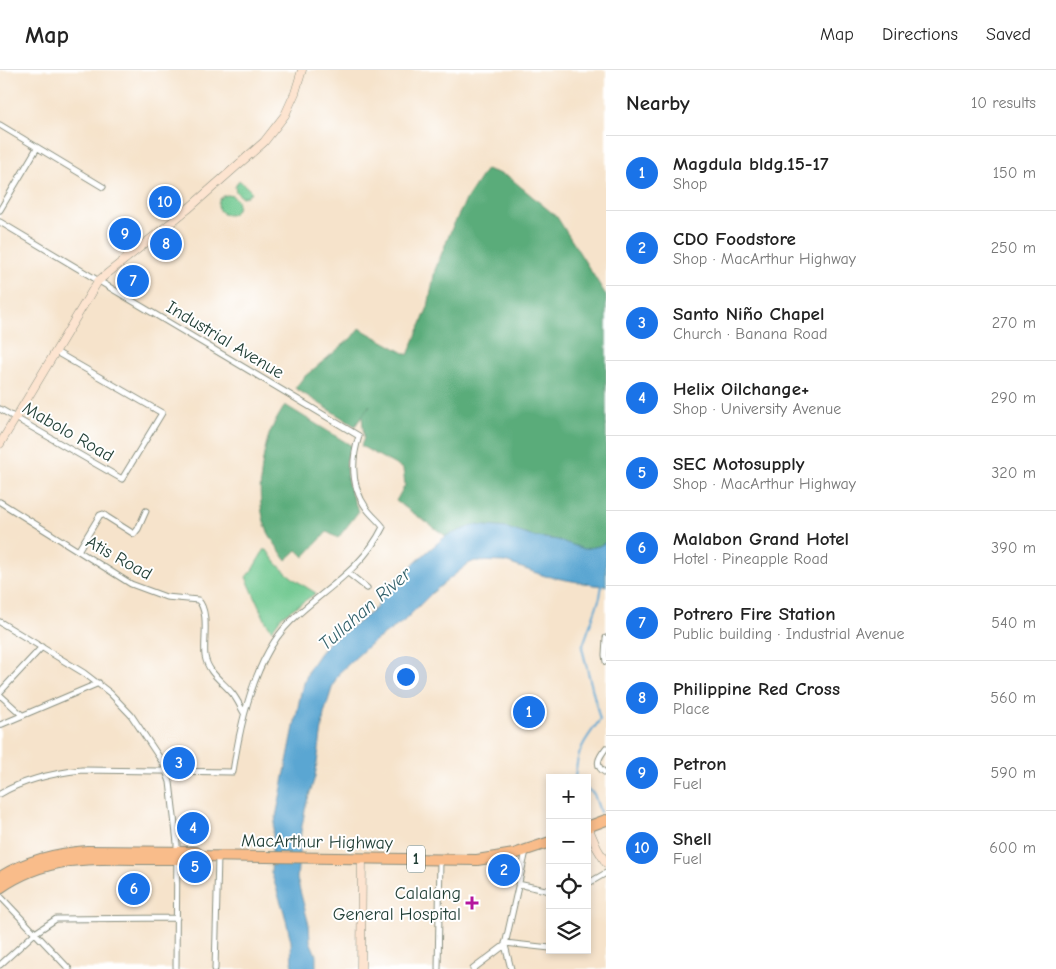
<!DOCTYPE html>
<meta charset="utf-8">
<style>
body{margin:0;font-family:"Comic Neue",sans-serif;background:#f2f2f2;color:#222}
.controls{position:absolute;right:15px;bottom:15px;display:grid;overflow:hidden;border-radius:0px;box-shadow:0 2px 8px #0003}
.controls button{width:45px;height:45px;display:grid;place-items:center;padding:0;border:0;border-bottom:1px solid #e0e0e0;background:#fff;color:#222;font:25px sans-serif}
.you{position:absolute;left:405px;top:606px;width:18px;height:18px;margin:-12px;border:4px solid #fff;border-radius:50%;background:#1a73e8;box-shadow:0 0 0 8px #1a73e833}
.badge{display:grid;place-items:center;width:32px;height:32px;border-radius:50%;background:#1a73e8;color:#fff;font-size:16px;font-weight:700}
.pin{position:absolute;translate:-50% -50%;border:2px solid #fff;box-shadow:0 1px 5px #0006}
.list{margin:0;padding:0;list-style:none}
h2{display:flex;justify-content:space-between;align-items:center;height:65px;margin:0;padding:0 20px;font-size:21px}
h2 small{font-size:16px;font-weight:400;color:#767676}
.list li{display:grid;grid-template-columns:32px 1fr auto;gap:15px;align-items:center;box-sizing:border-box;height:75px;padding:0 20px;border-top:1px solid #e0e0e0}
.list b{display:block;font-size:19px;white-space:nowrap}
.list p{margin:0;font-size:16px;white-space:nowrap;color:#767676}
.list em{font-size:16px;font-style:normal;color:#767676}
.icon{flex:none;width:28px;height:28px;fill:none;stroke:currentColor;stroke-width:2;stroke-linecap:round;stroke-linejoin:round}
.map{position:relative;flex:none;width:606px;height:899px;overflow:hidden}
header{display:flex;align-items:center;gap:30px;box-sizing:border-box;height:70px;padding:0 25px;background:#fff;border-bottom:1px solid #e0e0e0}
header strong{font-size:24px}
nav{display:flex;gap:28px;margin-inline-start:auto;font-size:18px}
main{display:flex}
aside{flex:1;background:#fff}
.map>svg:first-child{display:block}
.green{fill:#6ec88f;stroke:#468262}
.forest{fill:#5aac7a;stroke:#3c7457}
.water{fill:#5aa6d2;stroke:#3c7283}
.lines{fill:none;stroke-linecap:round;stroke-linejoin:round}
.stream{stroke:#5aa6d2;stroke-width:2}
.street-casing{stroke:#8a9080;stroke-width:7}
.secondary-casing{stroke:#8a9080;stroke-width:9}
.highway-casing{stroke:#8a9080;stroke-width:12}
.street{stroke:#fff;stroke-width:5}
.secondary{stroke:#fde4d0;stroke-width:8}
.highway{stroke:#f9bc8a;stroke-width:10}
.poi-dot{fill:#b5179e;stroke:#fff;stroke-width:2}
.labels{text-anchor:middle;dominant-baseline:central;stroke-width:4;stroke-linejoin:round;paint-order:stroke}
.shield{fill:#fff;stroke:#627771;stroke-width:1}
.shield-label{font-size:16px;font-weight:bold;fill:#1f3d34}
.street-label{font-size:18px;fill:#1f3d34;stroke:#fff}
.poi-label{font-size:18px;fill:#1f3d34;stroke:#fff;text-anchor:end}
.water-label{font-size:19px;font-style:italic;fill:#34626b;stroke:#fff}
</style>
<header>
<strong>Map</strong>
<nav><a>Map</a><a>Directions</a><a>Saved</a></nav>
</header>
<main>
<div class="map">
<svg width="606" height="899" viewBox="0 0 606 899">
<rect width="100%" height="100%" fill="#fff"/>
<filter id="ink" filterUnits="userSpaceOnUse"><feTurbulence type="fractalNoise" baseFrequency=".02" numOctaves="2"/><feDisplacementMap in="SourceGraphic" scale="10" xChannelSelector="R" yChannelSelector="G"/><feConvolveMatrix kernelMatrix="1 2 1 2 8 2 1 2 1" color-interpolation-filters="sRGB"/></filter>
<filter id="wash" filterUnits="userSpaceOnUse"><feTurbulence type="fractalNoise" baseFrequency=".0096" numOctaves="4" result="noise"/><feDisplacementMap in="SourceGraphic" scale="20" xChannelSelector="R" yChannelSelector="G"/><feGaussianBlur stdDeviation="1.12" result="paint"/><feColorMatrix in="noise" values="0 0 0 0 0 0 0 0 0 0 0 0 0 0 0 0 0 1.4 0 .05"/><feComposite in="paint" operator="in"/></filter>
<g filter="url(#wash)">
<rect width="100%" height="100%" fill="#f6e3cb"/>
<path class="green" d="M239,110L252,122L247,126L242,127L236,122L235,117Z
M218 135a10 10 0 1 1 20 0a10 10 0 1 1-20 0Z
M264,480H267C279,500 296,511 316,523L281,547L272,560L266,552L246,507L252,500Z"/>
<path class="forest" d="M486,99L509,107L557,147L606,225V472L599,476L584,479L558,470L531,466L507,458L475,455L446,466L396,431L405,415L403,399L361,376L364,368L362,346L370,335L355,356L295,318L304,307L355,265L359,258L408,285L428,237L435,200L452,158L467,128Z
M285,335L352,376C340,394 349,423 359,441L338,468L327,462L304,487L297,480L286,490C280,481 274,473 269,464C255,438 260,392 269,365C273,354 280,344 285,335Z"/>
<path class="water" d="M475,455L507,458L531,466L558,470L584,479L599,476L606,472V516L594,515L545,506L505,492L475,491L468,494L432,523L404,551L369,575L339,603L333,615L324,644L315,707L306,735L301,761L297,809L309,855L310,871L316,885V899H292L291,871L284,842L271,802L273,762L301,622L309,599L319,584L330,571L355,555L376,538L393,513L428,481L446,466Z"/>
<g class="lines">
<path class="stream" d="M575,708C577,680 584,671 600,650L582,578L600,527L602,515
M587,719L594,724L600,742"/>
</g>
</g>
<g filter="url(#ink)">
<g class="lines">
<defs>
<path id="street" d="M0,55L103,117
M0,140L37,78
M0,152L359,366C351,391 351,417 367,439C372,446 379,451 383,457C362,500 324,519 291,551C255,586 240,654 233,702L82,700C54,703 25,709 0,724
M0,339L122,409L162,343L56,282
M0,432L131,514L166,527L198,530C210,542 203,570 205,586C208,603 222,611 232,623C237,629 240,636 244,643
M78,481L100,445L103,444L107,447L134,464L138,459L146,441
M348,503L367,518
M0,552L84,603L110,623L131,645L163,693L170,712L177,773L176,899
M606,568L605,585L606,592
M0,622L42,577
M0,625L22,645
M0,655L99,613
M606,678C599,687 593,696 606,703
M518,814L550,821
M587,814L606,803
M0,826L69,899
M505,873L550,878
M0,895L35,863L56,849L177,848
M215,899L218,787
M438,899L440,790
M473,899L505,875
M511,899L505,875L526,781"/>
<path id="secondary" d="M0,374L98,211L188,139L264,72L285,45L295,23L302,0
M588,757L597,778L606,793
M361,899L362,788"/>
<path id="highway" d="M587,757L606,750
M0,807C26,791 56,783 87,781L196,782L201,786
M0,818C43,788 85,788 135,789C156,789 176,789 196,789L201,786L477,790L514,784L550,772"/>
</defs>
<use href="#street" class="street-casing"/>
<use href="#secondary" class="secondary-casing"/>
<use href="#highway" class="highway-casing"/>
<use href="#street" class="street"/>
<use href="#secondary" class="secondary"/>
<use href="#highway" class="highway"/>
</g>
</g>
<path class="poi-dot" d="M469.5 825.5h5v5h5v5h-5v5h-5v-5h-5v-5h5z"/>
<g class="labels">
<rect class="shield" x="407" y="775.5" width="18" height="27" rx="4"/>
<g class="shield-label">
<text x="416" y="789">1</text>
</g>
<g class="street-label">
<text transform="translate(225 270) rotate(31)">Industrial Avenue</text>
<text transform="translate(68 362) rotate(30)">Mabolo Road</text>
<text transform="translate(119 488) rotate(29)">Atis Road</text>
<text transform="translate(317 772) rotate(1)">MacArthur Highway</text>
</g>
<g class="poi-label">
<text x="461" y="823">Calalang<tspan x="461" dy="21">General Hospital</tspan></text>
</g>
<g class="water-label">
<text transform="translate(365 539) rotate(-41)">Tullahan River</text>
</g>
</g>
</svg>
<div class="controls">
<button>+</button>
<button>−</button>
<button><svg class="icon" aria-label="locate" viewBox="0 0 24 24"><circle cx="12" cy="12" r="6"/><path d="M12 2v4M12 18v4M2 12h4M18 12h4"/></svg></button>
<button><svg class="icon" aria-label="layers" viewBox="0 0 24 24"><path d="M12 4l9 5-9 5-9-5zM3 14l9 5 9-5"/></svg></button>
</div>
<div class="you"></div>
<div class="pin badge" style="left:529px;top:642px">1</div>
<div class="pin badge" style="left:504px;top:800px">2</div>
<div class="pin badge" style="left:179px;top:693px">3</div>
<div class="pin badge" style="left:193px;top:758px">4</div>
<div class="pin badge" style="left:195px;top:797px">5</div>
<div class="pin badge" style="left:134px;top:819px">6</div>
<div class="pin badge" style="left:133px;top:211px">7</div>
<div class="pin badge" style="left:166px;top:174px">8</div>
<div class="pin badge" style="left:125px;top:164px">9</div>
<div class="pin badge" style="left:165px;top:132px">10</div>
</div>
<aside>
<h2>Nearby<small>10 results</small></h2>
<ul class="list">
<li><span class="badge">1</span><div><b>Magdula bldg.15-17</b><p>Shop</p></div><em>150 m</em></li>
<li><span class="badge">2</span><div><b>CDO Foodstore</b><p>Shop · MacArthur Highway</p></div><em>250 m</em></li>
<li><span class="badge">3</span><div><b>Santo Niño Chapel</b><p>Church · Banana Road</p></div><em>270 m</em></li>
<li><span class="badge">4</span><div><b>Helix Oilchange+</b><p>Shop · University Avenue</p></div><em>290 m</em></li>
<li><span class="badge">5</span><div><b>SEC Motosupply</b><p>Shop · MacArthur Highway</p></div><em>320 m</em></li>
<li><span class="badge">6</span><div><b>Malabon Grand Hotel</b><p>Hotel · Pineapple Road</p></div><em>390 m</em></li>
<li><span class="badge">7</span><div><b>Potrero Fire Station</b><p>Public building · Industrial Avenue</p></div><em>540 m</em></li>
<li><span class="badge">8</span><div><b>Philippine Red Cross</b><p>Place</p></div><em>560 m</em></li>
<li><span class="badge">9</span><div><b>Petron</b><p>Fuel</p></div><em>590 m</em></li>
<li><span class="badge">10</span><div><b>Shell</b><p>Fuel</p></div><em>600 m</em></li>
</ul>
</aside>
</main>
